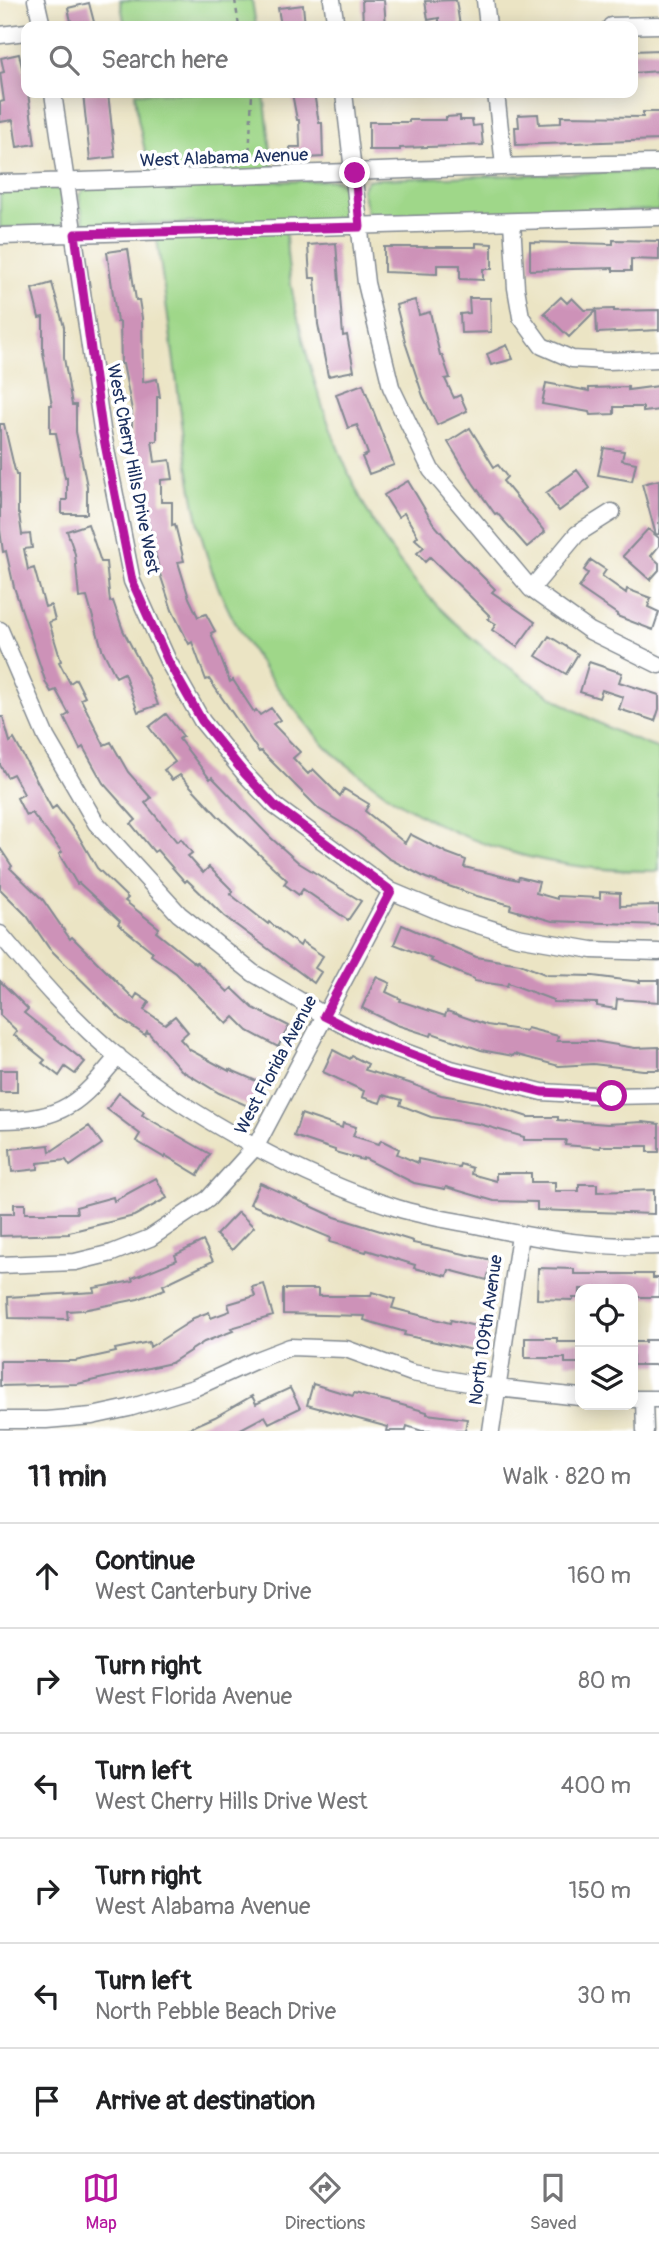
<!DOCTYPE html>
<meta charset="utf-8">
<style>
body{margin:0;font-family:Pangolin,sans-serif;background:#f2f2f2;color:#202124}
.controls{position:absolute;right:21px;bottom:21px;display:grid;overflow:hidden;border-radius:14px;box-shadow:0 4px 18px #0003}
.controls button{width:63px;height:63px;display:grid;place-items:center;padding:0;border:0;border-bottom:2px solid #e0e0e0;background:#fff;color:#202124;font:35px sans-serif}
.stop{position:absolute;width:21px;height:21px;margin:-16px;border:5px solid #b5179e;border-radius:50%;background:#fff}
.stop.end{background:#b5179e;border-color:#fff;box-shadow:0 2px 7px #0008}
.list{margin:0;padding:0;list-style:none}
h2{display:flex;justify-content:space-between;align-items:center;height:91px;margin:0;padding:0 28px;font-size:30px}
h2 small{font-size:23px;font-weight:400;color:#757577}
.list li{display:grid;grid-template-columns:46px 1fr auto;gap:21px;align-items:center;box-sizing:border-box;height:105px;padding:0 28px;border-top:2px solid #e0e0e0}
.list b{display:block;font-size:26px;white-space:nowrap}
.list p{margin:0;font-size:23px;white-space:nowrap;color:#757577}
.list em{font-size:23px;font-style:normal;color:#757577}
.icon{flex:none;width:38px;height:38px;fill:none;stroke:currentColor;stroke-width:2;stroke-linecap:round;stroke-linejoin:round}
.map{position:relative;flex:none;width:659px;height:1431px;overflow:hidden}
.search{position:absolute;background:#fff;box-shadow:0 4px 18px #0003;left:21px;right:21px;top:21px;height:77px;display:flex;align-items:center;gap:18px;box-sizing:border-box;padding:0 24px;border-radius:14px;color:#757577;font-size:26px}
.sheet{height:721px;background:#fff}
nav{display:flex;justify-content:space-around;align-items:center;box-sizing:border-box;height:98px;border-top:2px solid #e0e0e0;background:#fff;font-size:19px;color:#757577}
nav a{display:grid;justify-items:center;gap:4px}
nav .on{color:#b5179e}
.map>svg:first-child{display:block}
.green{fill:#9fd789;stroke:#5d8374;stroke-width:2}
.building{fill:#cd92b8}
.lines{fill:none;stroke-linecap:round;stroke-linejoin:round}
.minor-casing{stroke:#838a91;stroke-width:19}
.path{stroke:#838a91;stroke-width:2.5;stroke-dasharray:5 5;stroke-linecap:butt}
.minor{stroke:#fff;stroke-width:16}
.route{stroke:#b5179e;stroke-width:9}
.labels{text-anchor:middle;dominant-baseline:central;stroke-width:7;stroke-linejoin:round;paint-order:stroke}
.street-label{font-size:18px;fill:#1b2f5e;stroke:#fff}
</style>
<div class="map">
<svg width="659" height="1431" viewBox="0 0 659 1431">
<rect width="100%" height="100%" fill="#fff"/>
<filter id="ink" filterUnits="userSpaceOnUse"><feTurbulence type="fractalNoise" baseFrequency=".0143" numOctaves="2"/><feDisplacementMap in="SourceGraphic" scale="14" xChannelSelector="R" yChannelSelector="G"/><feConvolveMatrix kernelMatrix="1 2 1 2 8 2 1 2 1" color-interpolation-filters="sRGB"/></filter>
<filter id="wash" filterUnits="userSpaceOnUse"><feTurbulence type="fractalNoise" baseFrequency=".00686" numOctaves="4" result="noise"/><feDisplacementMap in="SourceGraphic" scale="28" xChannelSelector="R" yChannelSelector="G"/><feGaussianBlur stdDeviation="1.57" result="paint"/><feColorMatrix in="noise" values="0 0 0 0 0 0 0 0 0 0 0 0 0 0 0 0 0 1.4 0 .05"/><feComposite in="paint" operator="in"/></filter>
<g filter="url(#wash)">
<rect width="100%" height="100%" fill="#ebe4c4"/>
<path class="green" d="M120,0H252L256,26H125Z
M135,93H264L274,176L151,179L138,119Z
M659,171V210L374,218L367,212L362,189L368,180L374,179Z
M336,180L345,185L348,194V213L340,220L87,225L83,220L79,195L86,187Z
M0,188H56L60,191L64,220L60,226H55L0,228Z
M286,229C286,274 297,316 308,359C325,420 352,492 387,544C444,631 562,715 659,749V871C552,872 453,846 367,780C354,770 339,759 326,747C313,733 301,717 289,702C255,661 222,607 207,556C192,505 186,452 179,400C172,344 164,288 156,232Z"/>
<g id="blocks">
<path class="building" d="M362,0H384L386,26H363Z
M456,0L460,26H439V18L428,20L425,1Z
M89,3L95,26H72L68,8Z
M303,5L305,26H281L278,8Z
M659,50V71L633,73V51Z
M19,54L28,93L35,144L17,147L13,120L0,122V102L4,101L0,73L4,72L1,58Z
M83,93H108L115,157L90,160Z
M292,93H314L319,123H322L323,157L291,159L290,147H300L299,120H297Z
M643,112H659V140L516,145L515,127H519L518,115L538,114L539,124L561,123V116L643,117Z
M460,116V120H472L473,126L481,125L483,145L400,148V150H369V122H409V120H446V117Z
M613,240L659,241V260L631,259V271H613V268L530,270V242L613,244Z
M336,243L343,336L347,335L354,371L328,376L318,324L315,278H310L308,245Z
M476,243L492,244V269H483V280L460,279V265H437V274L384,272V247H476Z
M128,249L136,300H139L142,318L143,382L157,379L160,397H157V441H152L155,462L170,460L173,479L161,480V502H172V525L175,524L184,561L178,562L189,598L198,617L206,614L215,631L211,633L230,682L233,680L254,712L256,710L260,715L271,708L280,720L273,724L300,752L293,758L308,774L313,769L340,796L344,789L369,804L365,811L405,843L410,834L447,853L466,860L464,867L518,880L519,877L539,882L536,893L557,899V896L600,898V892L620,893V906L659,905V925L552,921L510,909L511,905L477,896L426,878L388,858L355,831L319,809L261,751L259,752L209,679L206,680L192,642L189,644L172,610L160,574L148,522H143L142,483L139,484L132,441V410L123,364H121L120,322H117L107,252Z
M52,283L64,327V358L72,405H76V432L87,486V514H62V500H67V477L65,478L56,433H50V405H52L43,352V317L39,318L32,289Z
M561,297L567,303L572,298L584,310L614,309V311L659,310V330L597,333L596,310L569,337L544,313Z
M469,298H490L491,332L461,333L460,314L470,313Z
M415,300L419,315L430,312L440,355H442L450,378L445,379L454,398L460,395L467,411L437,425L423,396L406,345L396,305Z
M507,345L513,359L491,365L487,354Z
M546,383L589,391V388L628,387V390L659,386V410L643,412V407H614V414L590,415L589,412L542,404Z
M363,384L394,465L369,474L362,457L368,454L357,425L348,428L336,394Z
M0,424H4L16,475H18V514H19L22,535L30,534L32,548L24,549L28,570L34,568L45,607L51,605L55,620L49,622L61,661L59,662L70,683L76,679L85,697L81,699L104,745L111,742L128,772L151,798L145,803L177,842L181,839L192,853L188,856L203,873L209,867L233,891L230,894L268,924L269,922L300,946L302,942L323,956L315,968L321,972L314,983L224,916L187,880L185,882L157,850L154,852L131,824L136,820L103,783L83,747L80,749L64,717L69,714L56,690L51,692L46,683L14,587L6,551L3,552L0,530Z
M470,428L494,467L498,465L507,477L503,481L545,532L527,547L497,513L495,514L473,483L448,442Z
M604,448L624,451L622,460L636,463L632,481L598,475Z
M577,470L590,488L559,511L546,493Z
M659,480V534L656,535L642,484Z
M408,481L433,523L458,552L495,589L492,592L535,622L517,647L492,630L496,624L488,619L490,616L430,557L425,562L417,553L424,547L415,539L418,536L404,513L398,517L384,495Z
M88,524L101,562H106L110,602L113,601L123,630L148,678L158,705L138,712L124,673L116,677L102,649L87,597L79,598L75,554L67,531Z
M648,529L659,538V546L651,556L659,563V570L650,580L623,556Z
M591,560L606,570L602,576L626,593L627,589L651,598L648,607L659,612L653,630L617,616V614L579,588L588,573L584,570Z
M549,636L578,654L566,674L536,656Z
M589,662L622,673L619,682L659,695V709L655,721L619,709L623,697L602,690L599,698L580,692Z
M166,714L183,736L179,739L210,779L212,777L270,837L299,863L361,901L348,920L303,889L299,895L284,884L287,880L218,816L180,775L172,780L164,770L175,762L149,727Z
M0,717H3L10,742L14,739L52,809L56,806L78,835L97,868L128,898L125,901L159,928L156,932L196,964L197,962L228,992L232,988L253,1008L289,1026L278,1047L248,1031L234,1017L227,1024L176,973L151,955L153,952L118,924L120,921L79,883L77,884L59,854L62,852L32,813L26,816L17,798L24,794L13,774L7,777L0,765Z
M0,848L12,866L10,868L43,900L70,939L72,937L134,999L137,994L149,1002L144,1010L165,1024L175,1016L188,1032L180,1039L190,1050L229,1071V1069L261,1083L250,1107L219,1093L181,1070L147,1031L145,1035L121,1019L49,948L27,916L0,889Z
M402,925L476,957L520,964L547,975L593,976L640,982V980H659V1002L617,999L616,1009L597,1006V1003L553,1002V1000L508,983L507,986L474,981V979L431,961L432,959L394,944Z
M376,977L390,983L386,992L401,999L400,1001L445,1016L447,1011L487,1025L526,1031L527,1028L558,1036L557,1041H593L635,1048L659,1047V1070H643L593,1064L559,1066L514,1054L513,1056L481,1050L432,1033L431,1036L397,1025L362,1008Z
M0,981L28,1009L24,1013L85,1062L75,1074L65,1067L59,1076L42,1063L45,1060L14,1035L17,1031L0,1015Z
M333,1050L350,1059L352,1056L368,1064L365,1070L409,1083L441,1095L482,1102L528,1117H558V1120L607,1124L643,1122L659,1124V1152H648V1146H600V1148L565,1145L566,1140H524V1137L479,1124L431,1117L400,1105L402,1100L383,1095L380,1103L362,1097L364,1091L323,1072Z
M0,1070H17V1092H0Z
M119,1093L144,1112L142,1115L210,1154L198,1175L166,1156L165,1158L136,1141L140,1134L107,1109Z
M301,1114L342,1128L343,1123L356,1127L353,1136L379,1144L381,1140L399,1149L397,1154L418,1163V1159L459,1167L460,1164L472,1168L471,1174L496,1181V1173H531V1182H555V1191H579V1184H597V1192L654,1190V1214L537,1210V1202L494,1201L446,1187L445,1189L414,1183L364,1158L363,1160L335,1152V1150L294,1136Z
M89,1126L102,1144L70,1166L66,1160L38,1163V1169L12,1172L10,1149L49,1145L50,1152Z
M156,1178L167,1198L134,1216L69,1232V1234L0,1236V1214H14V1204H25V1213H77L76,1207L113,1197L114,1201Z
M260,1183L335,1217L413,1241V1243L492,1260L487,1280L449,1270L447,1276L414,1268L415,1265L367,1250L366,1252L330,1242L331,1238L250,1204Z
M238,1212L254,1227L232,1250L216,1235Z
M203,1241L213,1261L163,1285L165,1289L138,1299L83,1310L67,1311L68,1319L9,1318L8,1297L95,1292L94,1288L133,1281L132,1278L177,1260L175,1255Z
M538,1268L574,1269V1274H653V1278H659V1297H633V1289H580V1298H573V1300L537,1299Z
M264,1284L273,1316L231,1328L233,1331L204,1342L171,1363L77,1384L0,1386V1361H75L116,1352L115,1349L149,1342L150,1347L191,1321V1319L209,1312L211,1318L230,1311L228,1304L255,1296L252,1287Z
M283,1289H318V1296H371L372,1292L395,1299L392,1308L450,1323L451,1320L483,1328L477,1351L404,1335L405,1332L364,1320L365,1316L283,1314Z
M525,1338H557V1342H580V1363H565V1358H525Z
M645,1340H659V1365H633V1342H645Z
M313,1384L353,1396L354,1393L395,1403L427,1412V1414L467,1419L465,1431H422L407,1426L406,1431H387L388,1427L307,1405Z
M290,1388L300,1408L269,1423L265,1416L237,1431H183L215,1417L252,1396L256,1404Z"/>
</g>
</g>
<g filter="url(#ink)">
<use href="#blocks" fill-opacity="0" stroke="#838a91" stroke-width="2"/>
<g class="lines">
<defs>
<path id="minor" d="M36,0L42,26
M332,0L336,26
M485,0L488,26
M611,26L659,25
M0,35L26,32
M53,93L102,429L132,581L168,661L202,721L245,774L275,806L391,891L453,917L517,937L592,950L659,952
M344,93L366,283L391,387L431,470L531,589L590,631L659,665
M496,93L504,166
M0,183C220,178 439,167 659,163
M512,222L516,288L521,317L542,346L572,359L608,361L659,359
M0,236L659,217
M531,589L577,534L612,512
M0,630L46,737L96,823L179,914L253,973L324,1015L370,1039L451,1069L542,1092L612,1096L659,1095
M0,934C36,977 74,1021 118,1057C194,1119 303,1178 397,1208C425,1217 456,1221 485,1227C543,1240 600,1248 659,1246
M0,1120C63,1120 80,1103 118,1056
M0,1265L75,1262L112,1253L150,1238L208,1199L256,1146L391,891
M633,1399H659
M644,1400L645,1431
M0,1420H46L92,1416L129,1408L194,1388L256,1360L290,1347L346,1349L412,1373L497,1388L580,1397
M491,1431L520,1235"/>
</defs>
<use href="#minor" class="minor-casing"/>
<path class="path" d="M235,0L239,26
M249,161L252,93"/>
<use href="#minor" class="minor"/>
</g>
</g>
<g class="lines" filter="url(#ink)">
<path class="route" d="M355,173L360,227L75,234L102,429L132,581L168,661L202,721L245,774L275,806L391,891L324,1016L370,1039L451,1069L542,1092L612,1096"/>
</g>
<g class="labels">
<g class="street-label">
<text transform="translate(224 158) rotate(-2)">West Alabama Avenue</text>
<text transform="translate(133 469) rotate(79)">West Cherry Hills Drive West</text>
<text transform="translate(276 1065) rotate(-62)">West Florida Avenue</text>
<text transform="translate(486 1330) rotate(-82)">North 109th Avenue</text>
</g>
</g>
</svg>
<div class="controls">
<button><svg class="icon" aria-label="locate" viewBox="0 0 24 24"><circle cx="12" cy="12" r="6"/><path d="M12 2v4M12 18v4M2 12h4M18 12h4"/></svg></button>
<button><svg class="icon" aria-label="layers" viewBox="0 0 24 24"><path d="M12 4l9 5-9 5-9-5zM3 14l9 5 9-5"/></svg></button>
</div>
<div class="stop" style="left:612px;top:1096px"></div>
<div class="stop end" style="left:355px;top:173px"></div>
<div class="search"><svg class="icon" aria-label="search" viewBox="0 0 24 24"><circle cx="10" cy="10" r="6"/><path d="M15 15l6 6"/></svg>Search here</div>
</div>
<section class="sheet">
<h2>11 min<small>Walk · 820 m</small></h2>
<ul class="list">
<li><svg class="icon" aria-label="ahead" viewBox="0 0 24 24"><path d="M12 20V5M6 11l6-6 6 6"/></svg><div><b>Continue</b><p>West Canterbury Drive</p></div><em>160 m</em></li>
<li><svg class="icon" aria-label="right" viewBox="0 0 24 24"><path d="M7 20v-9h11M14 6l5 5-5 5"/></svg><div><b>Turn right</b><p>West Florida Avenue</p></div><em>80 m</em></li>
<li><svg class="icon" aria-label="left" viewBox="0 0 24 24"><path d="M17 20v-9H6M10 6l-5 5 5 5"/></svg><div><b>Turn left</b><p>West Cherry Hills Drive West</p></div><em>400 m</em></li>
<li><svg class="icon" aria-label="right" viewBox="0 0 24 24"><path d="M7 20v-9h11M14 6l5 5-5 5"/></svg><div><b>Turn right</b><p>West Alabama Avenue</p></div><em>150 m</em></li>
<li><svg class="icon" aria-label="left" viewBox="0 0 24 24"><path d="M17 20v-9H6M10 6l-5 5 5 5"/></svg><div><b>Turn left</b><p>North Pebble Beach Drive</p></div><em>30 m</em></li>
<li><svg class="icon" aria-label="arrive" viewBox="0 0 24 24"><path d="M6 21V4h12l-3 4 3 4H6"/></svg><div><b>Arrive at destination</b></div></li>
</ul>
</section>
<nav>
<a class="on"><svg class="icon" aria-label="map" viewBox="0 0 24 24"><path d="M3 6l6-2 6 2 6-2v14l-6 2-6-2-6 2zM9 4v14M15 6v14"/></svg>Map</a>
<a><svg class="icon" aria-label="directions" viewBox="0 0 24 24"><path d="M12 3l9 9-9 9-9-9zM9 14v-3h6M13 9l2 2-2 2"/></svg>Directions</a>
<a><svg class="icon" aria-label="saved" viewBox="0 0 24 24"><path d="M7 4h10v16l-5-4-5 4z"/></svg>Saved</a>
</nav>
